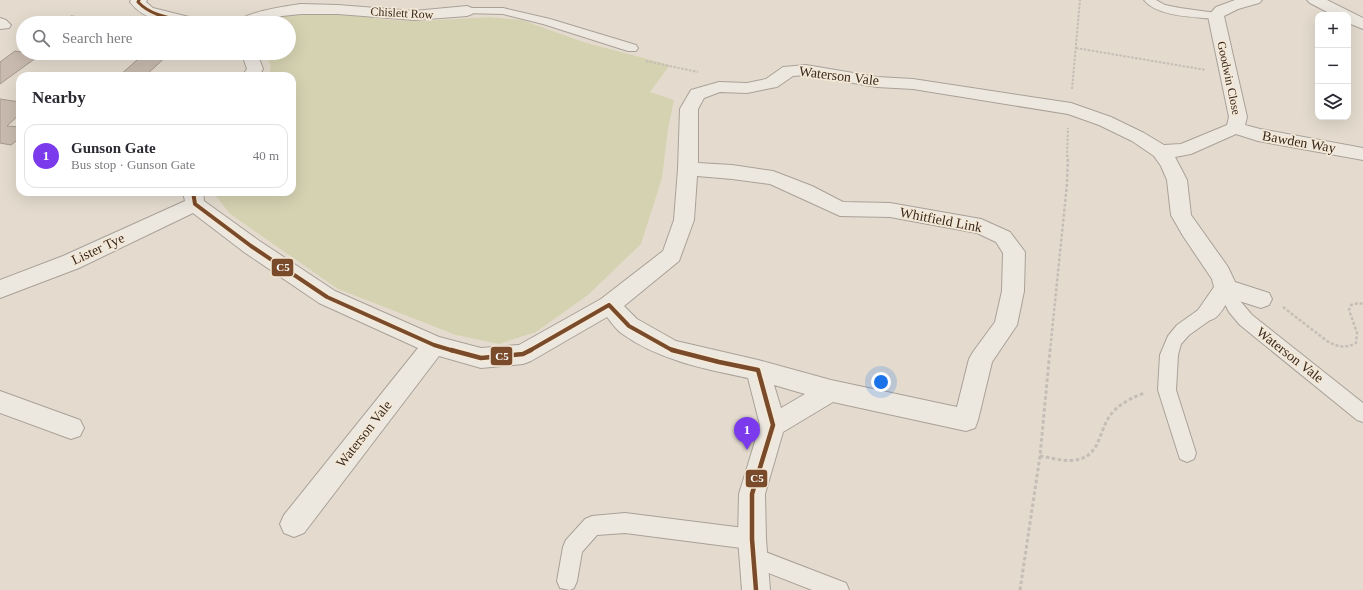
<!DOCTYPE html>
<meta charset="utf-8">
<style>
body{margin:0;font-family:"Times New Roman",serif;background:#f2f2f3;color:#2b2b33}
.controls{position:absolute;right:12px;top:12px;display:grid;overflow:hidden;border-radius:8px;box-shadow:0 4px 16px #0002}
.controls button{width:36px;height:36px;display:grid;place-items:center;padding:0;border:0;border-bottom:1px solid #e1e1e2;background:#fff;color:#2b2b33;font:20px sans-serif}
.you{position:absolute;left:881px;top:382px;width:14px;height:14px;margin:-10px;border:3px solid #fff;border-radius:50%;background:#1a73e8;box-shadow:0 0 0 6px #1a73e833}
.badge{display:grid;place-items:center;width:26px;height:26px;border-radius:50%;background:#7c3aed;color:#fff;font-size:13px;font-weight:700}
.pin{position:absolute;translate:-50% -33px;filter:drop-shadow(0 1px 2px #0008)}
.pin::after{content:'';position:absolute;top:21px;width:14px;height:12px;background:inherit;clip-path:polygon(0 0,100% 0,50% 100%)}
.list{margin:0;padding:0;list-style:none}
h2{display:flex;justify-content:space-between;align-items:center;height:52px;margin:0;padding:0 16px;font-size:17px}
h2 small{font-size:13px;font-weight:400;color:#7c7c81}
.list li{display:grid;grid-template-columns:26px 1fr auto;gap:12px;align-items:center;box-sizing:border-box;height:64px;margin:0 8px 8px;padding:0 8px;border:1px solid #e1e1e2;border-radius:12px}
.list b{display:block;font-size:15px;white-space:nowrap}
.list p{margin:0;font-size:13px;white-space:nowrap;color:#7c7c81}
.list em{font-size:13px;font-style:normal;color:#7c7c81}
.icon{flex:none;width:22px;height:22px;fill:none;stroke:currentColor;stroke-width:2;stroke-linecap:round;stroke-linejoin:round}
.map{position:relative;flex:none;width:1363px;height:590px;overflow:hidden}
.search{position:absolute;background:#fff;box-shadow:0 4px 16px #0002;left:16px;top:16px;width:280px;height:44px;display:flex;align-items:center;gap:10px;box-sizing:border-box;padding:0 14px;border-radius:22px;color:#7c7c81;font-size:15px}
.panel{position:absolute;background:#fff;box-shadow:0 4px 16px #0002;left:16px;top:72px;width:280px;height:124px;border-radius:12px}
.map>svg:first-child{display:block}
.green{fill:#d5d2b2}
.building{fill:#c8baaf;stroke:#a4978e}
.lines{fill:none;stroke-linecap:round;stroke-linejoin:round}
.service-casing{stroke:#a9a198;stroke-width:2}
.minor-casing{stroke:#a9a198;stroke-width:2}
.path-far2{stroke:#c5beb7;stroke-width:2;stroke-dasharray:2.5 1.5;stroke-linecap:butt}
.path-far1{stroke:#c5beb7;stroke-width:2.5;stroke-dasharray:3 2;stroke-linecap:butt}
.path{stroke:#c5beb7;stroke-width:3;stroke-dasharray:3.5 2.5;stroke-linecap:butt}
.service{fill:#ece8e0;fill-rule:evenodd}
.minor{fill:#ece8e0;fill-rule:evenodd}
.bus-1-far2-casing{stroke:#f4e8d6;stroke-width:5.5}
.bus-1-far1-casing{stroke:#f4e8d6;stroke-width:7}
.bus-1-casing{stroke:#f4e8d6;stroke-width:8}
.bus-1-far2{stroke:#7a4b2a;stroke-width:3}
.bus-1-far1{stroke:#7a4b2a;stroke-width:4}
.bus-1{stroke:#7a4b2a;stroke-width:4.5}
.labels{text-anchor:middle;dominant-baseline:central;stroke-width:3.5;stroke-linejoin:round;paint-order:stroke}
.far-street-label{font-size:12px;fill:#382920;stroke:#f4e8d6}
.street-label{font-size:14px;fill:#382920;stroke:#f4e8d6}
.line-badge{stroke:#f4e8d6;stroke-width:1.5}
.badge-label{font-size:11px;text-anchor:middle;font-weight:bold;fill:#fff}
</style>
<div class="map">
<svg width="1363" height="590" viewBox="0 0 1363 590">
<rect width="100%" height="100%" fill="#e4dbce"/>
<path class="green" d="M321,12L389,20L423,21L489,17L522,20L583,42L670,65L650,92L674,100L668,129L662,178L641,244L588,295L536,332L499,344L456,335L338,289L230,214L215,195L214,192H292V76H269L271,65L264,53H289V23H257L292,13Z"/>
<path class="building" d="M71,16L89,18L83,23H62Z
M15,51L40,55L0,84V62Z
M145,53H170L145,76H119Z
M0,99L20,102V114L7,126L20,127V138L11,145L0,143Z"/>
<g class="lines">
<defs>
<path id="service" d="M1144,0H1156L1165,5L1180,8L1216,13L1220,14L1222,16L1220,18L1216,19C1196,17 1157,17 1144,0Z
M467,8H503L550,19L636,45L638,48L636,51H628L543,24L503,14L463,13L461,11Z
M1225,282L1231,284L1241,302L1252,315L1363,403V422L1357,420L1240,325L1229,312L1217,288L1219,284Z
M1207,306L1213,308L1215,313L1213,318L1189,335L1181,344L1178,355L1176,390L1196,453L1194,459L1187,462L1180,459L1178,453L1158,390L1160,355L1168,336L1177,325L1201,308Z
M625,513L752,529L759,532L762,539L759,546L755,548L846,583L849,590H812L753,567L746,564L743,557L746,550L749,549L625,533L597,535L582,552L577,581L574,588L570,590L560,588L557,581L563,547L566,540L585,519L592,516Z"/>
<path id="minor" d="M131,0H147L146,2L153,8L201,20L203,23C177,23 147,25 130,2Z
M1235,0H1262L1259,3L1238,9L1224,16L1247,117L1245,125L1260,129L1363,148V160L1258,141L1236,134L1191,154L1175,157L1187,180L1191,215L1228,267L1235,282L1269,293L1272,299L1269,305L1261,308L1230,298C1221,311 1217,325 1199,319L1196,313L1214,287L1212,279L1183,236L1171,215L1167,180L1161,166L1154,156L1132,141L1099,125L1068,114L913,89L877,87L806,75L793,76L777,87L771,88L747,93L720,92L704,98L698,109V163L732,165L773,171L812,186L843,202L890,203L981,219L1010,232L1025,252L1024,291L1017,325L992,362L978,420L975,428L966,431L833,402L783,432L765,494L766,539L770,590H742L738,539L739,494L760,425L748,378C705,369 658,360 621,333C616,329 611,322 607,317L531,361L523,364L481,368L439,356L304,533L294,537L284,533L280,524L284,515L418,348L319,303L244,252L193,213L79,268L0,298V280L63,256L185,201L183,192H203L204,201L258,240L335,291L439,337L481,348L519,345L601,299L663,251L674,220L678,169L680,109L691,90L719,82L747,83L766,79L783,67L806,65L877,77L913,79L1071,103L1111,117L1144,133L1164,145L1181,144L1227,125L1229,117L1208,16L1216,7ZM697,176L732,179L770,184L840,216L890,217L977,233L996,242L1003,253L1002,291L995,322L973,352L969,359L957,407L831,380L758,360L676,341L637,319L624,306L679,261L694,220ZM774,385L805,394L781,408Z
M1307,0H1327L1363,18V29L1348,23V15H1333L1310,3Z
M301,4L338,5L414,11L467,6L472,8L475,11L472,14L467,16L414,20L338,14H301L282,16L258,23H236C244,12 287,6 301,4Z
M0,18L6,20L11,25L9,28L0,29Z
M239,53H257L263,69L259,76H242L247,69L243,57Z
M0,391L80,420L84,428L80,436L71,439L0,413Z"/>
</defs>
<use href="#service" class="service-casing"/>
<use href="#minor" class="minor-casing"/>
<path class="path-far2" d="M1076,48L1206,70
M646,61L698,72
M1072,89L1080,0
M1067,157L1068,128"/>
<path class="path-far1" d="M1283,307L1327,341C1338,347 1345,349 1356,343L1357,333L1349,310L1351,305L1359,303L1363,304
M1050,351L1067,184L1068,156"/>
<path class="path" d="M1040,456C1052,458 1068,463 1080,459C1100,453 1099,432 1109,417C1117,405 1131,398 1144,393
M1020,590L1040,456L1050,350"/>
<use href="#service" class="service"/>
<use href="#minor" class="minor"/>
<defs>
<path id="bus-1-far2" d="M139,0L138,2C153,18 175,18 195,23"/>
<path id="bus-1-far1" d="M193,192L195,204L251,246L327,297L434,345L454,351
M609,305L629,326L670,349L676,351
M529,351L609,305"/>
<path id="bus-1" d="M451,350L481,358L523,354L531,350
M672,350L719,362L758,370
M756,590L752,539V494L773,425L758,370"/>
</defs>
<use href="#bus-1-far2" class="bus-1-far2-casing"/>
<use href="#bus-1-far1" class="bus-1-far1-casing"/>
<use href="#bus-1" class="bus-1-casing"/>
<use href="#bus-1-far2" class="bus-1-far2"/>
<use href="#bus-1-far1" class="bus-1-far1"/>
<use href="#bus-1" class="bus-1"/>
</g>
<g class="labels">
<g class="far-street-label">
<text transform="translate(402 13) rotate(3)">Chislett Row</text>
<text transform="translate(1229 78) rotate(78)">Goodwin Close</text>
</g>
<g class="street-label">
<text transform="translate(839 76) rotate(7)">Waterson Vale</text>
<text transform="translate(1299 142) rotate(10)">Bawden Way</text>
<text transform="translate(941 220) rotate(11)">Whitfield Link</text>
<text transform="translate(98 249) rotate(-25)">Lister Tye</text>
<text transform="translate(1290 355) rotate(38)">Waterson Vale</text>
<text transform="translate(364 434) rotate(-52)">Waterson Vale</text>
</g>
</g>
<g class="line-badge">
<rect x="271" y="258" width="23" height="19" rx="4" fill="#7a4b2a"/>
<rect x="490" y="346" width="23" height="20" rx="4" fill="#7a4b2a"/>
<rect x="745" y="469" width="23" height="19" rx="4" fill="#7a4b2a"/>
</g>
<g class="badge-label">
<text x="283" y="271">C5</text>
<text x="502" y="360">C5</text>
<text x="757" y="482">C5</text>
</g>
</svg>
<div class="controls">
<button>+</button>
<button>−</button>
<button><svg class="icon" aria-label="layers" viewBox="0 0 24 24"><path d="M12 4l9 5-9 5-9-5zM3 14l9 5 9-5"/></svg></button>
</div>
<div class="you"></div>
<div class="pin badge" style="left:747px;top:450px">1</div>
<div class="search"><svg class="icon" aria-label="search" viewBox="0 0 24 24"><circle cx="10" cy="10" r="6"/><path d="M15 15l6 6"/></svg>Search here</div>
<section class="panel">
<h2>Nearby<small></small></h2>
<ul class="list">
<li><span class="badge">1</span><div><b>Gunson Gate</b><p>Bus stop · Gunson Gate</p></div><em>40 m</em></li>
</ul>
</section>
</div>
